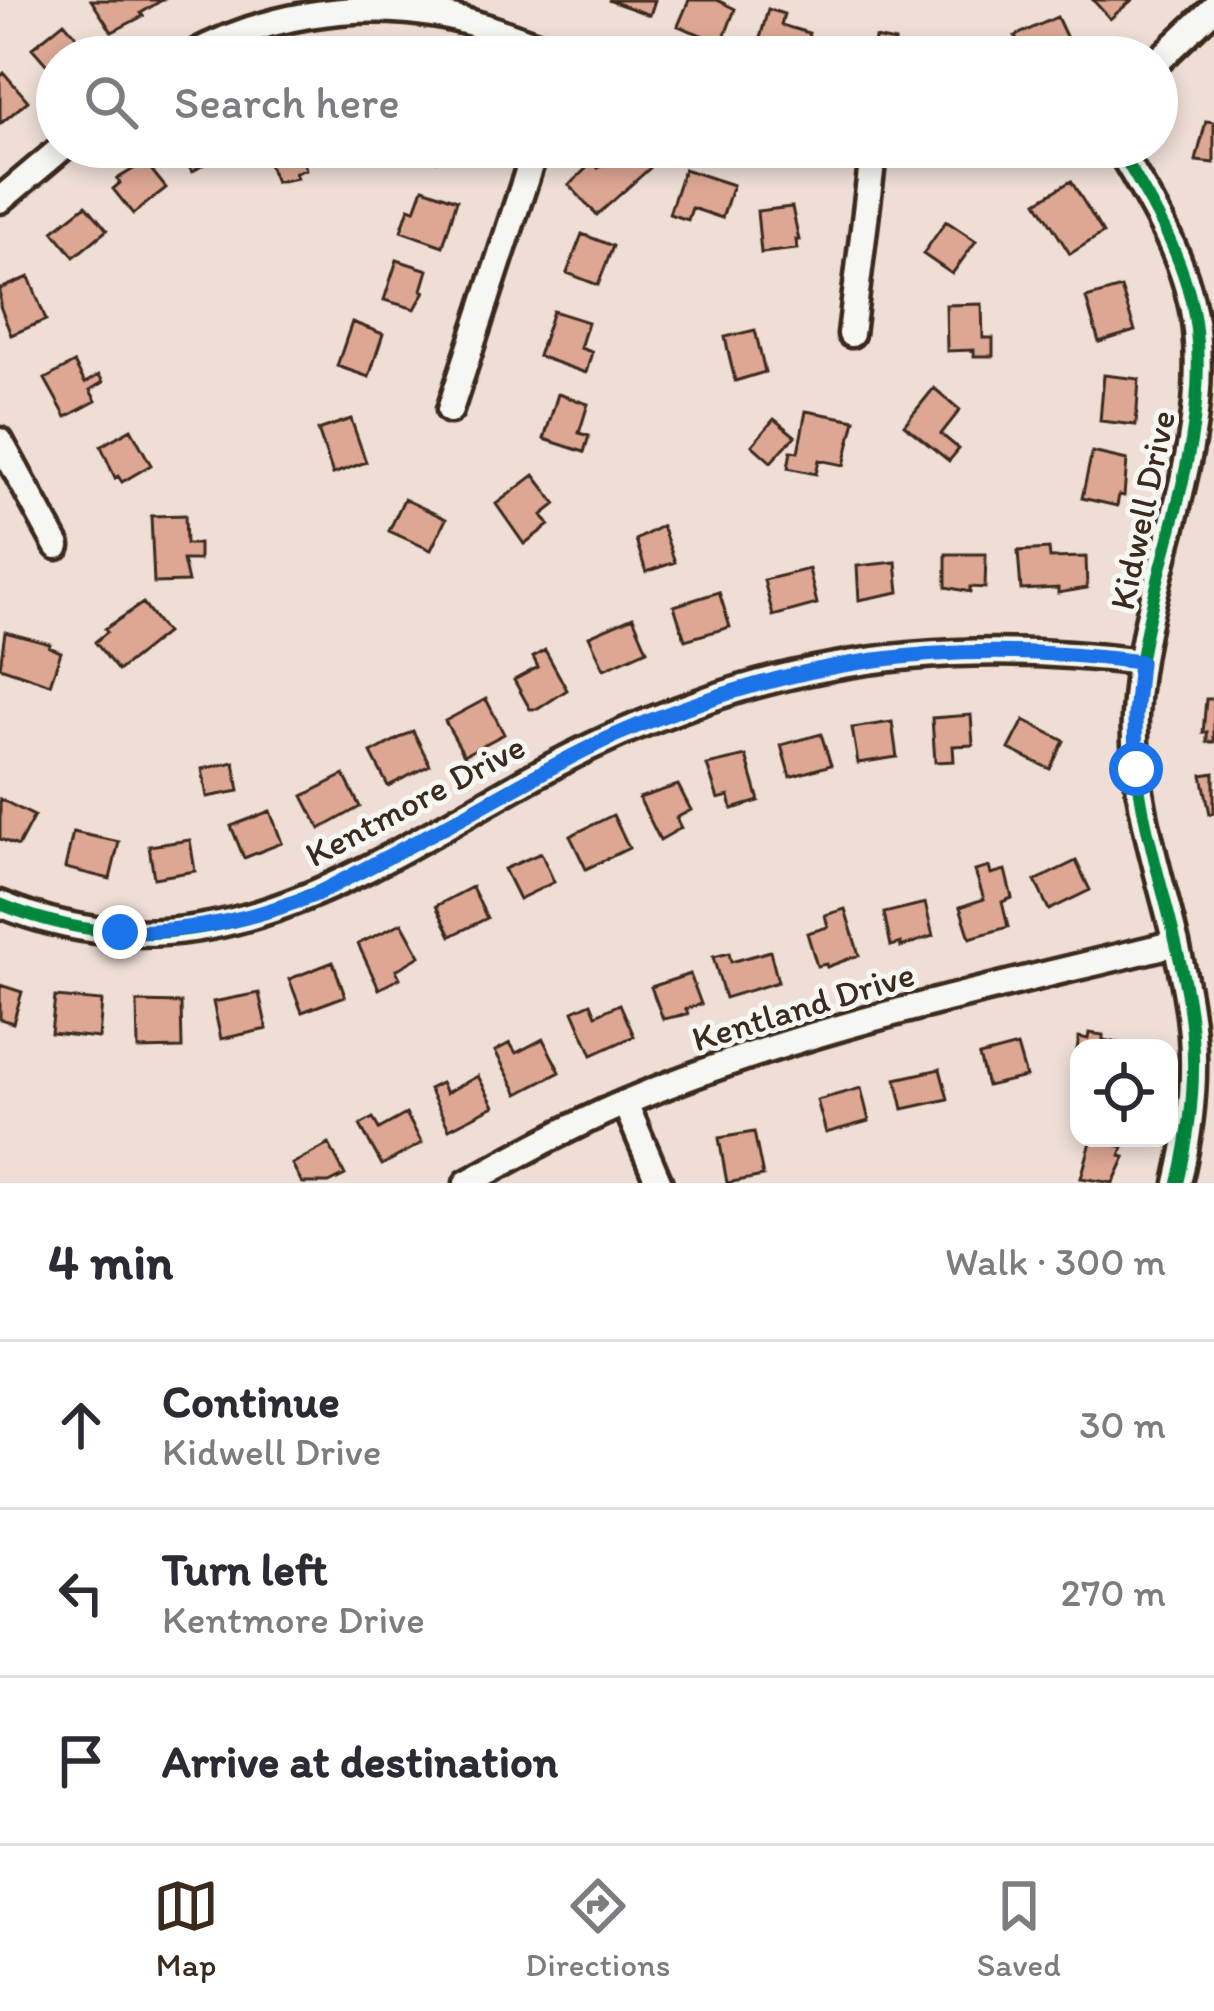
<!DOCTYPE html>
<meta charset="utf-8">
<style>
body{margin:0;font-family:Itim,sans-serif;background:#f2f2f3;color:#2b2b33}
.controls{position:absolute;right:36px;bottom:36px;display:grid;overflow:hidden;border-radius:24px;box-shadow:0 6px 18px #0003}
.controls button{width:108px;height:108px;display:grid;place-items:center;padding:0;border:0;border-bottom:3px solid #e1e1e2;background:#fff;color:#2b2b33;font:60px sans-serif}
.stop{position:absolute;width:36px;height:36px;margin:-27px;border:9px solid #1a73e8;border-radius:50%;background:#fff}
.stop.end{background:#1a73e8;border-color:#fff;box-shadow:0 3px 12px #0008}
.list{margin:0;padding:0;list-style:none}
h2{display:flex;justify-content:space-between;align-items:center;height:156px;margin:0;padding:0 48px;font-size:51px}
h2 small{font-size:39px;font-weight:400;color:#7c7c81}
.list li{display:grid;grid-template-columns:78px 1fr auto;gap:36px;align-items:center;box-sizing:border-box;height:168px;padding:0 48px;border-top:3px solid #e1e1e2}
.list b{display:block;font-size:45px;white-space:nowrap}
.list p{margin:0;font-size:39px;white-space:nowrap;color:#7c7c81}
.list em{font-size:39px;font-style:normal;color:#7c7c81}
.icon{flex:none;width:66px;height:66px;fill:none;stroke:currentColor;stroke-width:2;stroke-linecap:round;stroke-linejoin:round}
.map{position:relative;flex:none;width:1214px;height:1183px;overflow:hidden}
.search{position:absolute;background:#fff;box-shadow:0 6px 18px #0003;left:36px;right:36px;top:36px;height:132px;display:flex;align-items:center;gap:30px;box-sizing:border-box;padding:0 42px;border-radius:66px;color:#7c7c81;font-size:45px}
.sheet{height:660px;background:#fff}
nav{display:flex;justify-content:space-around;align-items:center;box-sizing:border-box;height:168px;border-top:3px solid #e1e1e2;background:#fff;font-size:33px;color:#7c7c81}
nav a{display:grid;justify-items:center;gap:6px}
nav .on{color:#3b2a1e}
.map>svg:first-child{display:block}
.building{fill:#dda794;stroke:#3b2a1e;stroke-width:3}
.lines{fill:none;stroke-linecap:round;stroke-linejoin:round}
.minor-casing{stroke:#3b2a1e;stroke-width:33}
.minor{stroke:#f6f6f2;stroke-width:24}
.cycleway-casing{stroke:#f6f6f2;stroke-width:20}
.cycleway{stroke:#00873e;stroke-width:12}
.route{stroke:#1a73e8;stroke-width:15}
.labels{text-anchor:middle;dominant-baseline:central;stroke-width:10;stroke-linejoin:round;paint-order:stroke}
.street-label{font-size:36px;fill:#3b2a1e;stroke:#f6f6f2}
</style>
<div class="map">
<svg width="1214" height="1183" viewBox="0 0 1214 1183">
<rect width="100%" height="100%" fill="#eeded6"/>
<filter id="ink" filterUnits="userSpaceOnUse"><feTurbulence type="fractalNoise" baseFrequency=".00833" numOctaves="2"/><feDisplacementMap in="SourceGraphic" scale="24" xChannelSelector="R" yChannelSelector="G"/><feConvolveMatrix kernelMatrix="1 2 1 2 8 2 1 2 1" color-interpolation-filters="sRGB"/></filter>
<g filter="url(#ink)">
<path class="building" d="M91,0H162L141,13L143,16L112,32Z
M608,0H655L650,15Z
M689,0H717L735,9L722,43L678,26Z
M1093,0H1132L1110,19Z
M768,9L784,14L781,25L809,33L804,57L756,53Z
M1057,17L1071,47L1050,57H1025L1015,36Z
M64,22L84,45L70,57H57L53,72L32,48Z
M875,38L895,42L893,57H846L848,41L874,45Z
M973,41L975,57H928L927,46Z
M4,73L28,101L0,124V77Z
M1206,121L1214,122V163L1196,161Z
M177,147H232L192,172Z
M275,147H297L306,169L295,173L297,178L276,182L264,152Z
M434,147H473L474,154L437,161Z
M620,147H631L650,168L597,215L569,185L593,162L598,168Z
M145,162L166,188L133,214L113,189L120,183L117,179Z
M684,169L733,185L722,218L692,208L688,220L669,214Z
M1071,181L1103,233L1070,254L1037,202Z
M423,188L457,200L443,246L401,231L409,208L415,210Z
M86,205L107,230L74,257L53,231Z
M792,207L799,240H796L797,249L761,253L757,211Z
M946,221L976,241L952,274L923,254Z
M582,234L613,246L598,285L567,273Z
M397,260L428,270L422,290L425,291L415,309L384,300Z
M29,277L46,320L11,335L0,306V289Z
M1121,288L1135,331L1099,342L1086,298Z
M982,304L983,338H993V356H974V350L947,351L946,305Z
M553,311L588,322L580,348L592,352L586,373L538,356Z
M352,322L383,334L369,377L337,366Z
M755,330L765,372L735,381L725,337Z
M74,363L85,383L99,375L103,382L90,390L96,401L66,417L45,379Z
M1104,375L1139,379L1136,425L1100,421Z
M934,388L960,410L941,434L959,449L949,461L904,425Z
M558,394L588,404L579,433L589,436L584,452L544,439Z
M806,411L855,420L844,465L819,460L816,474L788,468L791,451L798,452Z
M351,419L366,462L333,474L318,430Z
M774,419L795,436L771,462L752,445Z
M131,429L151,465L122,482L118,476L115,478L101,446Z
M1092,452L1127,460L1124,496L1119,495L1117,506L1082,498Z
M534,475L556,504L542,515L549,525L524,544L496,504Z
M404,499L446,519L431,550L389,531Z
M185,515L186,544H199V560H183L188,582L154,583L151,516Z
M662,526L675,562L646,572L636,540Z
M1049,549L1050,558L1086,557L1087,588L1058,593V588L1021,590L1018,551Z
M946,554H986L985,588L970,587V592L946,587Z
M896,562L899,592L859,600L857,566Z
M809,569L817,604L773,616L764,580Z
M719,592L730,627L685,640L674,606Z
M143,603L166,633L118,671L95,642L107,632L105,629Z
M633,617L647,650L604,669L589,636Z
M5,632L50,644L49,647L61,652L50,684L0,667Z
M545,650L567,690L538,709H530L514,680L538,667L533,657Z
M486,699L504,734L464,755L445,721Z
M1206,699H1214V742H1207V732L1203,733Z
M971,715L973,745L953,746L954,761L935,762L932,718Z
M1024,720L1064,741L1050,769L1009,749Z
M892,722L897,757L858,763L852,728Z
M413,731L430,765L388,786L371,753Z
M821,734L831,765L790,777L781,745Z
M746,756L759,801L732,809L729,796L718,799L707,765Z
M234,762L239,791L207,797L202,769Z
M1214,773V813L1210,814L1202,775Z
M344,775L360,807L320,829L303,796Z
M678,785L691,810L676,818L681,828L660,840L639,798Z
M0,799L34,816L18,846L0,839Z
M270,811L282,843L244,858L231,826Z
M613,815L629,848L586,869L570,836Z
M73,832L119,842L110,879L65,868Z
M190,840L195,871L154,878L149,846Z
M541,853L554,882L519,899L504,869Z
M1076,861L1090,890L1049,910L1035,881Z
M989,867L991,874L1005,870L1012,898L1002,902L1008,927L970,938L960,907L984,899L975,871Z
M472,887L487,918L451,936L436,906Z
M925,903L933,936L901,947V943L891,946L884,913Z
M845,909L859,955L827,967L826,964L817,966L807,933L828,927L825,915Z
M402,923L420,956L396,970L400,978L379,989L358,944Z
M770,951L778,982L725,998L713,957L729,953L731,962Z
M333,962L345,996L302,1012L289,979Z
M690,974L701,1004L686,1009L688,1014L663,1019L651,987Z
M0,985L22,992L13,1023L0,1019Z
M259,993L267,1029L221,1039L213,1002Z
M55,997L102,1001L99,1038L51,1033Z
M137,1002L181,1003L182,1048L138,1049Z
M591,1003L596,1015L620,1004L634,1036L592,1055L573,1011Z
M1089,1033L1103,1035V1040L1122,1044L1121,1048H1079V1069L1074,1068L1079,1037L1088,1039Z
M543,1039L560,1072L518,1094L495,1051L510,1043L516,1053Z
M1017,1046L1026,1077L987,1086L979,1056Z
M940,1069L948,1099L903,1109L896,1079Z
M478,1076L494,1106L449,1129L429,1089L441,1083L446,1093Z
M861,1088L869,1121L826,1133L817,1100Z
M406,1114L422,1143L382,1165L360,1125L373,1118L379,1129Z
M754,1132L763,1176L727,1183L719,1138Z
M1092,1138L1123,1147L1120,1156L1125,1157L1113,1183L1081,1178Z
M329,1144L345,1175L329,1183H302L292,1164Z"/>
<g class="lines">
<defs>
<path id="minor" d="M188,57C262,16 354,0 438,15C483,23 528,43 571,57
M1157,62L1214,8
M909,147H932
M1118,147C1152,204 1189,263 1196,330C1210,463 1140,585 1135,716C1131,815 1173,905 1188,1002C1198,1061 1192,1125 1178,1183
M0,200L63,147
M851,334L874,147
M450,410L536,147
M0,441L57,546
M0,904C204,988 362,871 534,776C584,748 638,724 692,705C839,651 986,642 1140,662
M625,1103L659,1183
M467,1183C518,1155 569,1127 622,1104C798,1028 991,989 1176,943"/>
</defs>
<use href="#minor" class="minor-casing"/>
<use href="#minor" class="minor"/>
<defs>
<path id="cycleway" d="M1118,147C1152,204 1189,263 1196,330C1210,463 1140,585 1135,716C1131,815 1173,905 1188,1002C1198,1061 1192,1125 1178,1183
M0,904C204,988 362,871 534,776C584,748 638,724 692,705C839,651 986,642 1140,662"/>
</defs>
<use href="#cycleway" class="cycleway-casing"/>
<use href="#cycleway" class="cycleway"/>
</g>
</g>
<g class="lines" filter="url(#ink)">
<path class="route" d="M120,932C192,932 252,920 319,893C373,864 427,837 480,807C525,782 569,756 616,735C795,658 948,637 1140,662L1135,716L1136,769"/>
</g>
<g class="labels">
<g class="street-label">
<text transform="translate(1142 510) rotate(-78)">Kidwell Drive</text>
<text transform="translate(415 800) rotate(-28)">Kentmore Drive</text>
<text transform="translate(803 1006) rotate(-17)">Kentland Drive</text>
</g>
</g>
</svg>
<div class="controls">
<button><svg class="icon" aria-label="locate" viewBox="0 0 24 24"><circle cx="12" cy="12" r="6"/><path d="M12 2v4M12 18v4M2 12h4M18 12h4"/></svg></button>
</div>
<div class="stop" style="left:1136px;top:769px"></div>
<div class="stop end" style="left:120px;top:932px"></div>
<div class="search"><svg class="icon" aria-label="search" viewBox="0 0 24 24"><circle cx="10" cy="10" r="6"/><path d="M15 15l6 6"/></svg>Search here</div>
</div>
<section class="sheet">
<h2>4 min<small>Walk · 300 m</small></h2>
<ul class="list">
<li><svg class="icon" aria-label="ahead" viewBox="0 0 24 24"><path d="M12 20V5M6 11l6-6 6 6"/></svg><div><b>Continue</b><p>Kidwell Drive</p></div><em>30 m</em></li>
<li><svg class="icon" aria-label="left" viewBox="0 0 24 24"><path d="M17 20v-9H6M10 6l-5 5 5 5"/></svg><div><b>Turn left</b><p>Kentmore Drive</p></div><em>270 m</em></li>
<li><svg class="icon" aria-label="arrive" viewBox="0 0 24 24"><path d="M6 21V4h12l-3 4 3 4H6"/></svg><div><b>Arrive at destination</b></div></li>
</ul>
</section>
<nav>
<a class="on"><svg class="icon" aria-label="map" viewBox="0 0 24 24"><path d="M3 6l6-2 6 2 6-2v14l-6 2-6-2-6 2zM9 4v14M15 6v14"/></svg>Map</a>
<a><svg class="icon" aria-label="directions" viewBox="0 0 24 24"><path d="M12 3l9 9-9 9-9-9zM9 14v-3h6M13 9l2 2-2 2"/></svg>Directions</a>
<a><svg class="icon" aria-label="saved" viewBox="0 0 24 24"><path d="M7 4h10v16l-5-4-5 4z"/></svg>Saved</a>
</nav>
